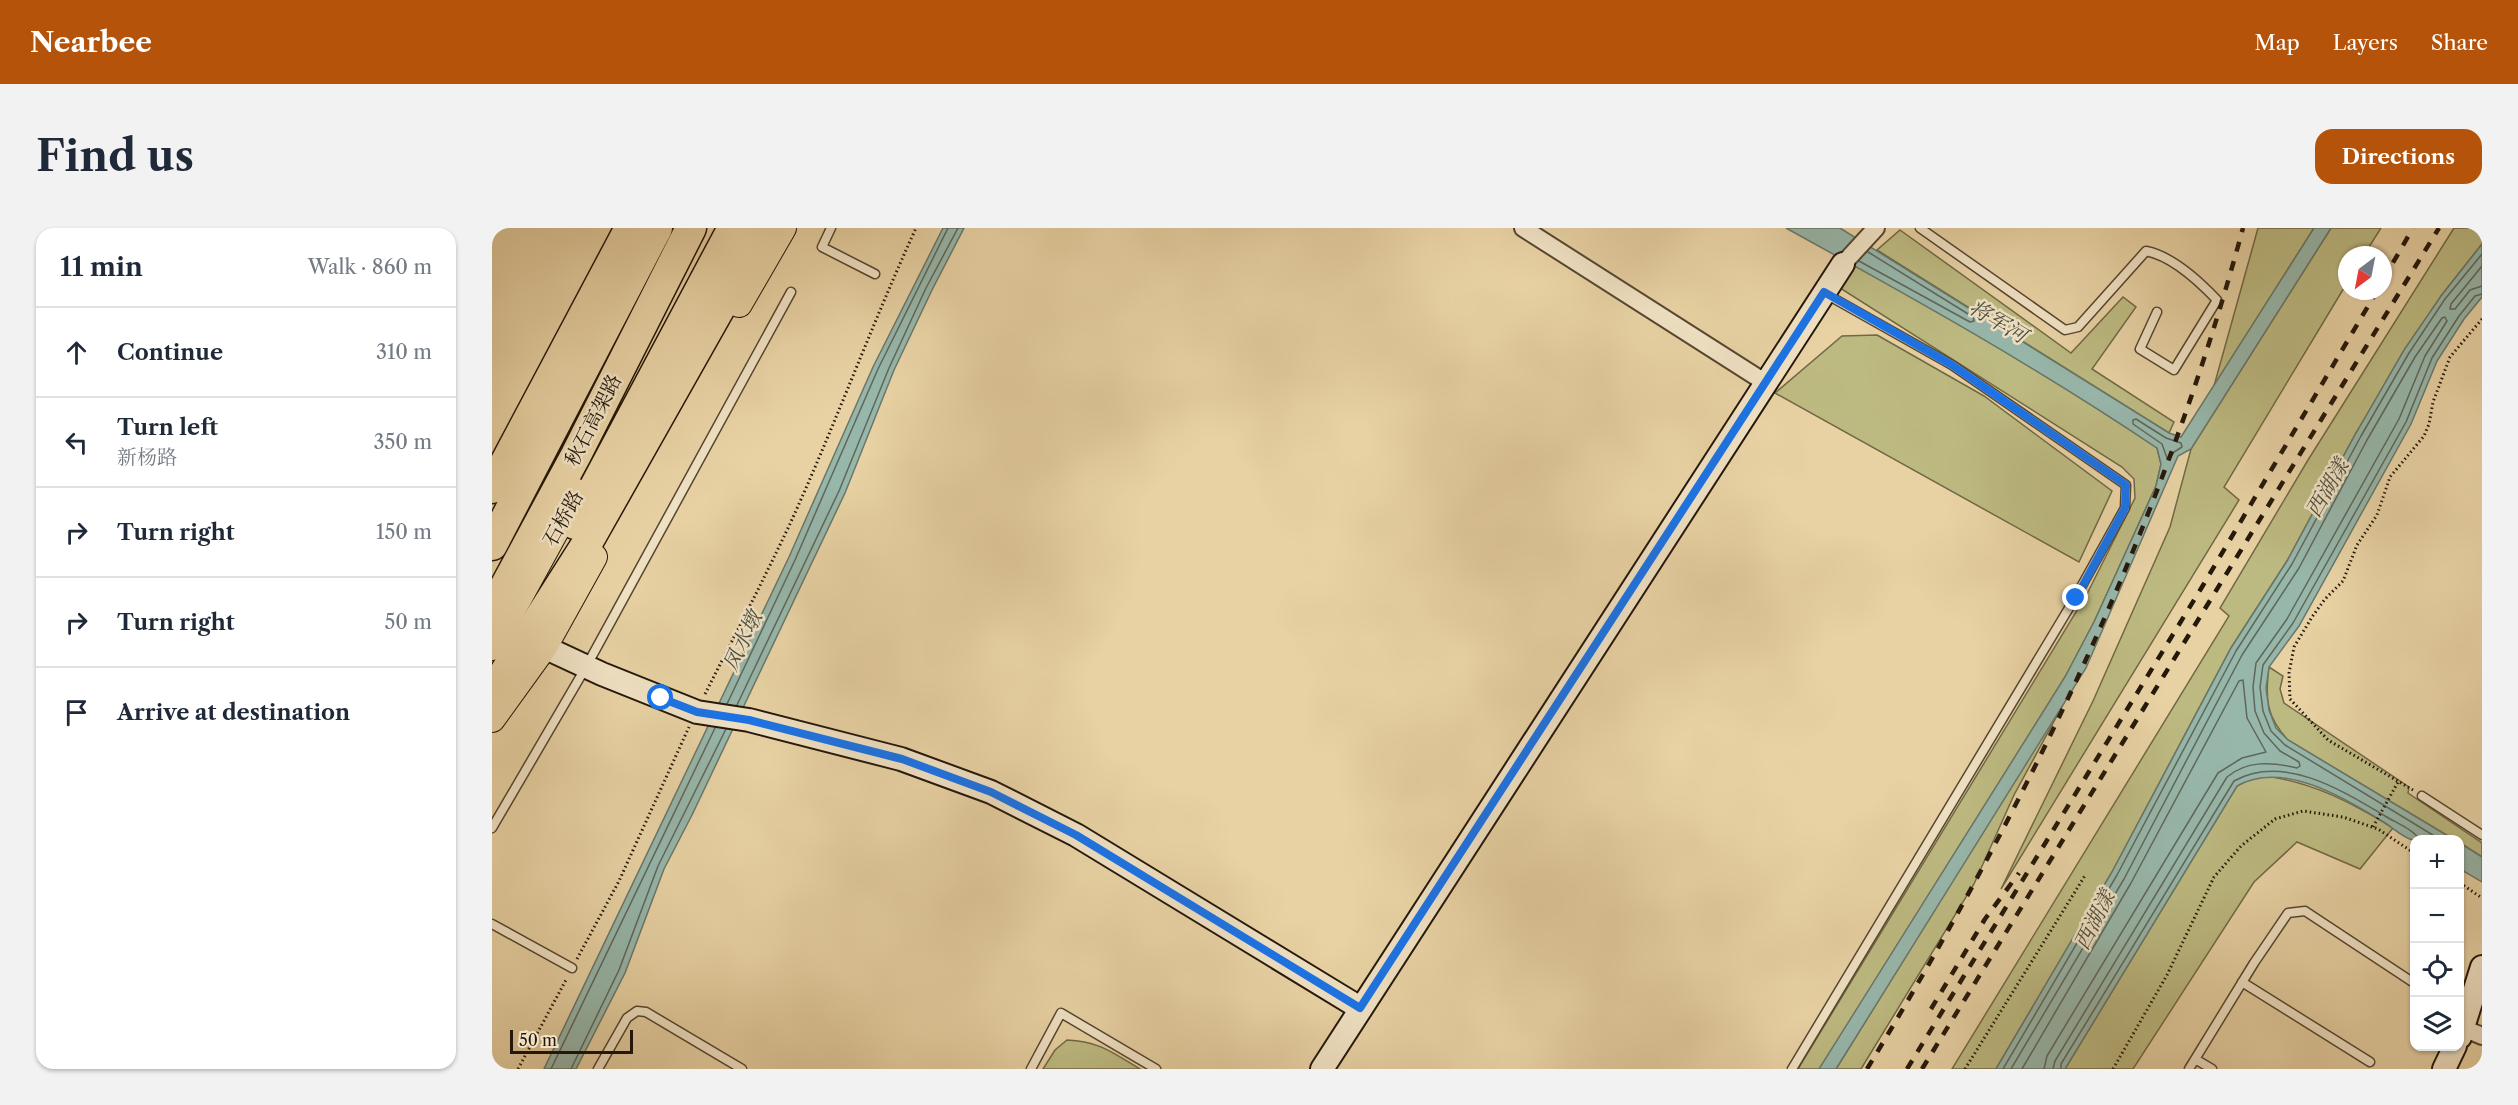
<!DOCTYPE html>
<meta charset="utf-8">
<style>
body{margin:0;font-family:"Libre Caslon Text","Noto Serif SC",serif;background:#f2f2f3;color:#1f2937}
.controls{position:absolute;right:18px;bottom:18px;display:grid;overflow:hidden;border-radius:12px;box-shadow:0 2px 4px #0004}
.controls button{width:54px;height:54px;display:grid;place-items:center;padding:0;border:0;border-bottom:2px solid #e0e1e3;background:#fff;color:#1f2937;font:30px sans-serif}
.compass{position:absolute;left:1846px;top:18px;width:54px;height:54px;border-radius:50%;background:#fff;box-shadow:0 2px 4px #0004;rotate:212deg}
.scale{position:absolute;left:18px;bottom:15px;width:123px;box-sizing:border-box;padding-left:6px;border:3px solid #251709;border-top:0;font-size:16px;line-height:21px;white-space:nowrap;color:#251709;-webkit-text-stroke:4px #f0e2c4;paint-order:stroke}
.stop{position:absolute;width:18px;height:18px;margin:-14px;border:4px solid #1a73e8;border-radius:50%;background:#fff}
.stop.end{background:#1a73e8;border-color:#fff;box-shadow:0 2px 6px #0008}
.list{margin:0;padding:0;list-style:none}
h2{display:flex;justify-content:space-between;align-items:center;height:78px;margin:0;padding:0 24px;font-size:26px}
h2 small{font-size:20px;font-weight:400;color:#747a83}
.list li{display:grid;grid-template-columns:39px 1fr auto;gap:18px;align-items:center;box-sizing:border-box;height:90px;padding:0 24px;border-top:2px solid #e0e1e3}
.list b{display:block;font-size:22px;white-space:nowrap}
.list p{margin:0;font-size:20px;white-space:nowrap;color:#747a83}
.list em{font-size:20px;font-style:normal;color:#747a83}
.icon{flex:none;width:33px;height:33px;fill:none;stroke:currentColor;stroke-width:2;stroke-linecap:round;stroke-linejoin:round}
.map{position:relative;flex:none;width:1990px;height:841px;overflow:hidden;border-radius:18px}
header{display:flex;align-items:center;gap:36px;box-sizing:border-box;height:84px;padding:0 30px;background:#b45309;color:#fff}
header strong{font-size:28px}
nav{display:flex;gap:33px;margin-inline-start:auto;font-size:21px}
.intro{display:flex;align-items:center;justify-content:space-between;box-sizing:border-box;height:144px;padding:0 36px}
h1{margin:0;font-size:42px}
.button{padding:15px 27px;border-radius:18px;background:#b45309;color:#fff;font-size:21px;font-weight:700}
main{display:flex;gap:36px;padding:0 36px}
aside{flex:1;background:#fff;border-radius:18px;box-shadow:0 2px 4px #0004}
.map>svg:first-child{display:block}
.green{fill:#bdba81;stroke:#716845;stroke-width:1.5}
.water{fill:#97b7ab;stroke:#69776a;stroke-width:1.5}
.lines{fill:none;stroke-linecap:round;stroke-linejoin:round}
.shore{stroke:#5e675a;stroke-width:1.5}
.lane-casing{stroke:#564630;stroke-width:11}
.street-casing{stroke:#564630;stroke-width:20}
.secondary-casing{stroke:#251709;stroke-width:26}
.primary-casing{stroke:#251709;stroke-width:28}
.highway-casing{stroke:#251709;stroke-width:33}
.path{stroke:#251709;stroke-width:3;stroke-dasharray:1.5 3;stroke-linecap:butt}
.lane{stroke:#f0e2c4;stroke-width:8}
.street{stroke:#f0e2c4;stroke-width:16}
.secondary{stroke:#f0e2c4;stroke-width:22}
.primary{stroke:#e8d2a4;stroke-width:26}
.highway{stroke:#e8d2a4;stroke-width:30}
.rail{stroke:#251709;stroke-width:4.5;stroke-dasharray:10 10;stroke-linecap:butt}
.route{stroke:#1a73e8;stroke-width:8}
.labels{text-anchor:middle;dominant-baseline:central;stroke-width:5;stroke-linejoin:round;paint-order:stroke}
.street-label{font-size:20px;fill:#251709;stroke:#f0e2c4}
.water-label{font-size:21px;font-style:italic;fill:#4d4f42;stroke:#f0e2c4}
</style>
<header>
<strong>Nearbee</strong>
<nav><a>Map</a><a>Layers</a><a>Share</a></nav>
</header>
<div class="intro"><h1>Find us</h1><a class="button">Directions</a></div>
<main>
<aside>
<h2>11 min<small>Walk · 860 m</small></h2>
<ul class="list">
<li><svg class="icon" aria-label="ahead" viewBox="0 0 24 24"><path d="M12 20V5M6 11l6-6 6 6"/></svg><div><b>Continue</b></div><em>310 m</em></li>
<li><svg class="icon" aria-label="left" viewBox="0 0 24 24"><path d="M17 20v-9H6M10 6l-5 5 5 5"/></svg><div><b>Turn left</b><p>新杨路</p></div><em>350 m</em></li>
<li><svg class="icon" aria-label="right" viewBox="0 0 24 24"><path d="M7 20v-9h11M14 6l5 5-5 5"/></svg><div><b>Turn right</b></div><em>150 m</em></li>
<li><svg class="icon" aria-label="right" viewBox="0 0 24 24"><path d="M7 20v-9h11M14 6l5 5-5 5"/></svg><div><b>Turn right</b></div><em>50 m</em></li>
<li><svg class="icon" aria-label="arrive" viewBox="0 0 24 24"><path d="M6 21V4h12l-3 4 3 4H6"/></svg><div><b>Arrive at destination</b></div></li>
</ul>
</aside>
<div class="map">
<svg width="1990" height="841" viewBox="0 0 1990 841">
<rect width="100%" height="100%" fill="#e8d2a4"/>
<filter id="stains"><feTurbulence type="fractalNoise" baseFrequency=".00333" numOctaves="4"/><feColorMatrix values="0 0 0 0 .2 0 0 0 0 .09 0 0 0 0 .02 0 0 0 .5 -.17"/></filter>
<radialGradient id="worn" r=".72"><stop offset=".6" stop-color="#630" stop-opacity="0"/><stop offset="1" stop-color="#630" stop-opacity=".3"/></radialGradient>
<path class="green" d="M1766,0H1822L1722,158Z
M1839,0H1889L1872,27H1855V55L1732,259L1747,272L1509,661L1601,473L1678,299L1699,221Z
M1962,0H1990V16L1949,68L1864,205L1795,333L1739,420L1620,644L1504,841H1460L1737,388L1728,380L1816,232Z
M1408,2L1579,125L1631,69L1644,79L1600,141L1682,194L1677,205L1385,22Z
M1362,37C1466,94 1567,154 1665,220L1669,236L1664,258L1602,394L1573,449L1328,841H1306L1595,366L1643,270L1642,251L1630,239L1348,60Z
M1385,107L1492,168L1620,263L1587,334L1283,165L1350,108Z
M1777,439L1791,448L1788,461L1792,475L1917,559L1916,565L1990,615V629L1968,615V612L1961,611L1796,512C1774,489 1773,470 1777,439Z
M1579,462L1522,567L1482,656L1369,841H1344Z
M1773,548C1821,554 1860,575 1901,600L1868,641L1805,614L1762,654L1641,841H1573L1745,558L1758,551Z
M575,812C607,813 621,825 648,841H551L563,822Z"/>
<path class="water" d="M451,0H472L440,62L402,142L353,265L200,587L172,641L133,745L84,841H52L297,329L381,139Z
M1294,0H1348L1677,205L1689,209L1822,0H1839L1699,221L1686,228L1594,440L1344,841H1327L1573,449L1602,394L1664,258L1669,236L1665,220C1545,139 1421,70 1294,0Z
M1990,16V69L1972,91L1945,133L1919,196L1807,398L1777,439L1774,460L1777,482L1784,500L1796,512L1961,611C1950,612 1929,614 1921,612C1911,610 1899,598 1890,593C1850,569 1790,532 1745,558L1573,841H1504L1620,644L1739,420L1795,333L1864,205L1912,122L1949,68Z
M1968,615L1990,629V654L1968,641Z"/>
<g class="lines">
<path class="shore" d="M1367,33L1478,94L1482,93L1481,89L1376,24
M1990,38L1959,76L1958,81H1963L1978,62L1990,58
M1644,191L1674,210L1689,215L1690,219L1682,224L1678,230H1675L1670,216L1641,196V192Z
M235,476L303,332L386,141L456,0
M245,477L347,263L397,140L434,60L466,0
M1949,612L1793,517L1779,503L1771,483L1768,459L1771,437L1801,395L1914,194L1940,130L1967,88L1983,68L1990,66
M59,841L223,500
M79,841L127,742L166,638L234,501
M1511,841L1625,647L1744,423L1800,336L1869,208L1917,125L1953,71L1990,26
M1519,841L1632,651L1750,427L1807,340L1875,212L1923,129L1950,90L1953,89L1955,93L1933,128L1907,191L1795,391L1764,435L1761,459L1763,483L1772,505L1788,523L1807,534L1808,538L1805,540C1780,534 1755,532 1735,549L1563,833L1561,841
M1530,841L1639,655L1747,453L1751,452L1755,490L1774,524L1750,530L1726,545L1555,828L1552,841
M1569,841V836L1742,553C1791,525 1851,563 1893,588C1904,595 1921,601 1928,612"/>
<defs>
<path id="lane" d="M339,0L330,19L383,46
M1428,0L1573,102L1586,99L1654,23C1680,28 1707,53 1725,72L1682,142L1648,121L1665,84
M1930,568L1990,607
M0,600L94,439L299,64
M0,696L80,740
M1750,754L1878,834
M1703,831L1720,841
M106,841L135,790L145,783L154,784L250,841
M539,841L569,785L664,841
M1300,841L1583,370L1633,280L1634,257L1460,137L1332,65
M1697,841L1762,735L1796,685L1813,683L1922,755"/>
<path id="street" d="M1031,0L1274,155
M1351,36L1384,0
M1971,800L1990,808"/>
<path id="secondary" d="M52,419L110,446L205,484L257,492L409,531L499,564L584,607L868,780
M1968,809L1990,739
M830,841L1351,36
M1952,841L1963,818"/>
<path id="primary" d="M247,76L291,0
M0,419L85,264
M0,491L52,419L102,329"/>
<path id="highway" d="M0,260L138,0
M83,296L241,0
M0,317L165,0
M0,383L84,227L199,0
M0,465L94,317L273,0"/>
</defs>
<use href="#lane" class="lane-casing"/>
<use href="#street" class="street-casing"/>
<use href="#secondary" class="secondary-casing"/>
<use href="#primary" class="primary-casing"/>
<use href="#highway" class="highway-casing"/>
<path class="path" d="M213,466C241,411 270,355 297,298C342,200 379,98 424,0
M1921,562L1836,512L1798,471L1797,445L1802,419L1820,389L1833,371L1851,353L1865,317L1885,287L1898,249L1932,208L1937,196L1941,174L1958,129L1990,91
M1881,599L1906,554
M1968,655L1990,670
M85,731L127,653L197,499
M26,841L75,750
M1473,841L1594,646
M1621,841L1675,747L1722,649L1749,618L1783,591L1811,583L1851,589L1886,601L1922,625"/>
<use href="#lane" class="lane"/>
<use href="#street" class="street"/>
<use href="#secondary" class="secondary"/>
<use href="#primary" class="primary"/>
<use href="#highway" class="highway"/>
<path class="rail" d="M1891,52L1921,0
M1439,781L1493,691L1527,645
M1375,841C1536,576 1670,300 1751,0
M1415,841L1710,359L1885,63
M1430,841L1947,0"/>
</g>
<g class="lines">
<path class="route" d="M169,470L205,484L257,492L410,531L499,564L584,607L868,780L1332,64L1460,137L1634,257L1633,280L1584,370"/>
</g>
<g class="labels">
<g class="street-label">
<text transform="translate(101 192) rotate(-63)">秋石高架路</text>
<text transform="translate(71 290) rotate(-61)">石桥路</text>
</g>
<g class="water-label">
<text transform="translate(1506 93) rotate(31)">将军河</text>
<text transform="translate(1835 260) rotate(-60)">西湖漾</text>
<text transform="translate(250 413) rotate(-65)">凤水墩</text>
<text transform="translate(1602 692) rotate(-63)">西湖漾</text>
</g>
</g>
<rect width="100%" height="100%" filter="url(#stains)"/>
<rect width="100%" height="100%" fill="url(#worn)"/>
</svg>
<div class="controls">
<button>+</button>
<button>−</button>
<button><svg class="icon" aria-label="locate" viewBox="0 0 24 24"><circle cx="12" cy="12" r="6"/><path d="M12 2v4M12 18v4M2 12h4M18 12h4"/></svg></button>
<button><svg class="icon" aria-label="layers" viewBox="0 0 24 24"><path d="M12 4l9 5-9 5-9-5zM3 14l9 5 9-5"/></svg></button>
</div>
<svg class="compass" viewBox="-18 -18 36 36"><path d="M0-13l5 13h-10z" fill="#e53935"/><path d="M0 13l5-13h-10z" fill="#747a83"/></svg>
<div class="scale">50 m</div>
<div class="stop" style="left:169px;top:470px"></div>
<div class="stop end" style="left:1584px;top:370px"></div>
</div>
</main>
